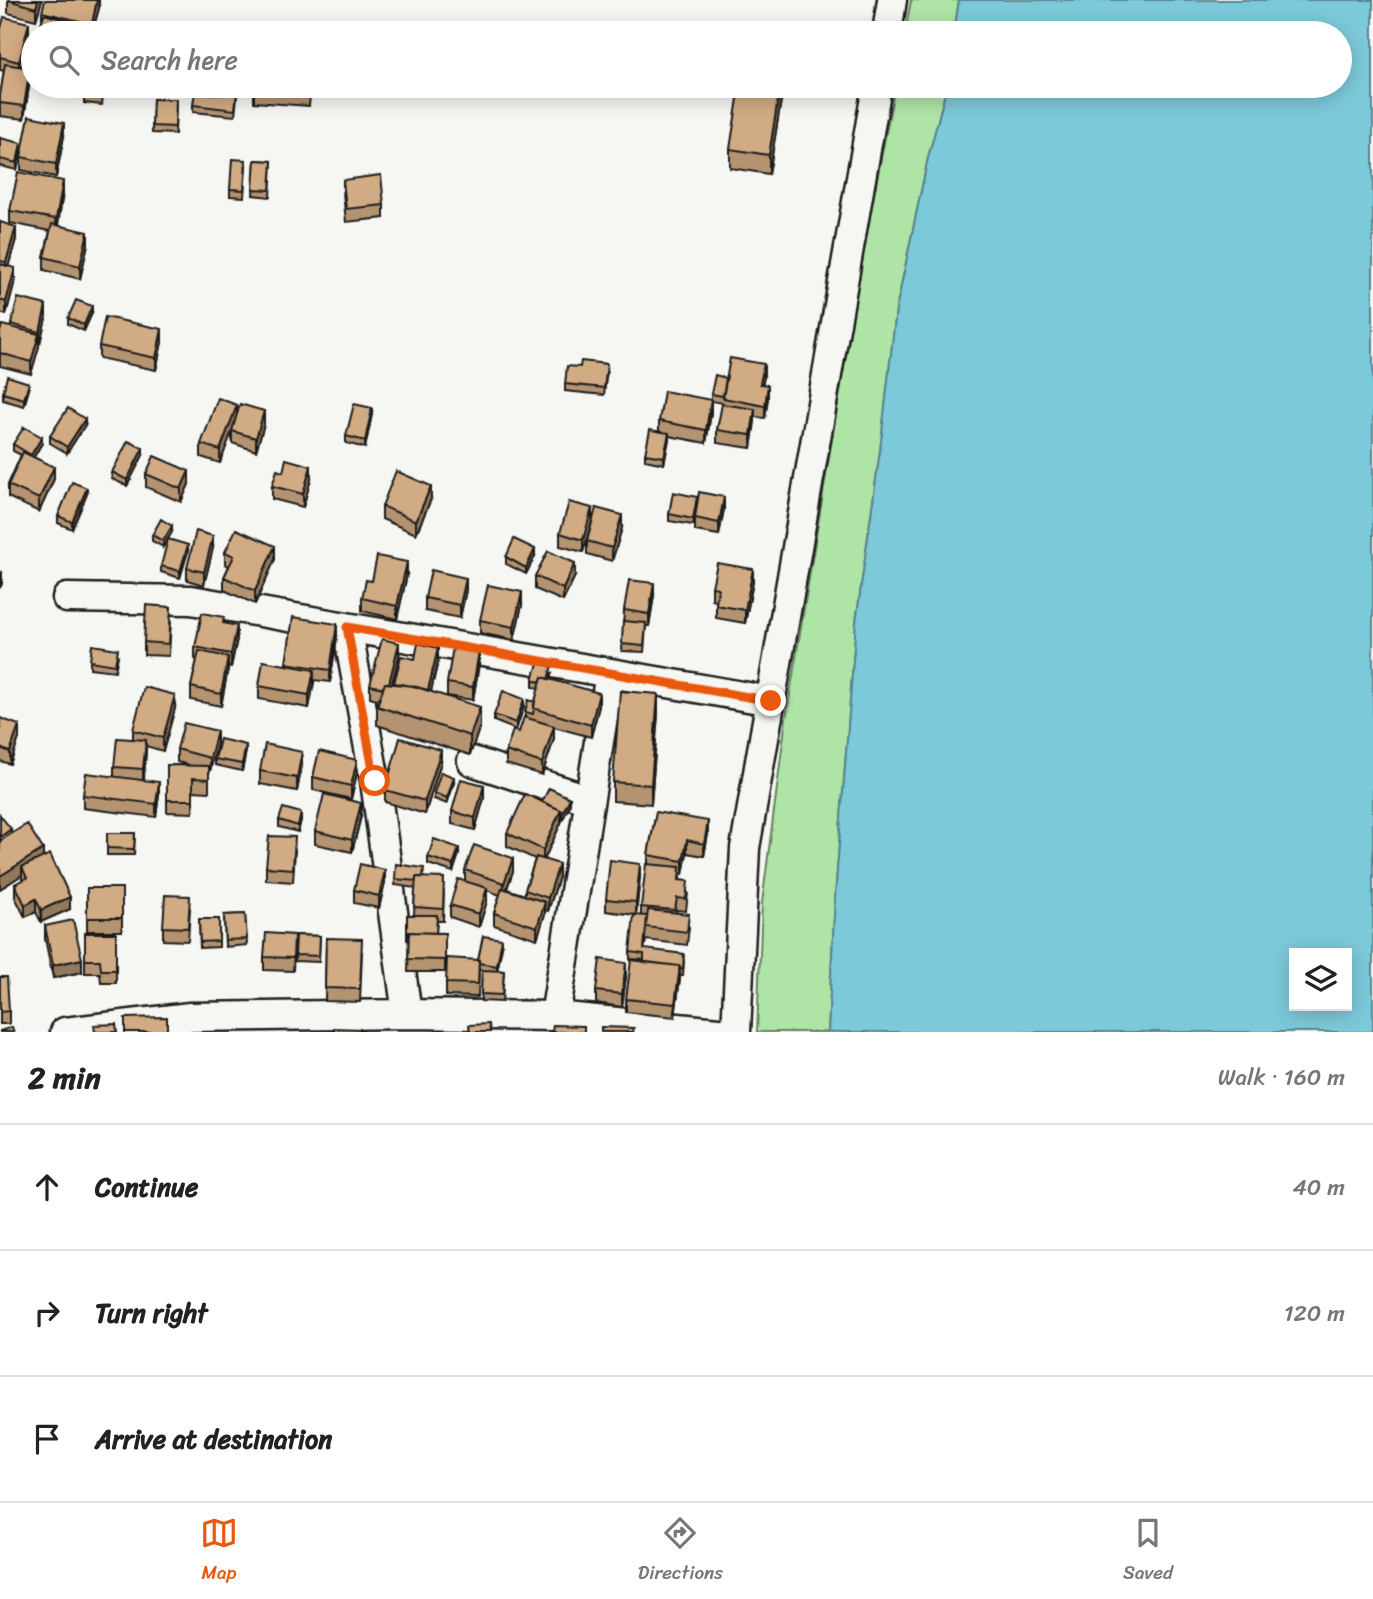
<!DOCTYPE html>
<meta charset="utf-8">
<style>
body{margin:0;font-family:Sriracha,sans-serif;background:#f6f6f6;color:#222}
.controls{position:absolute;right:21px;bottom:21px;display:grid;overflow:hidden;border-radius:0px;box-shadow:0 4px 18px #0003}
.controls button{width:63px;height:63px;display:grid;place-items:center;padding:0;border:0;border-bottom:2px solid #e0e0e0;background:#fff;color:#222;font:35px sans-serif}
.stop{position:absolute;width:21px;height:21px;margin:-16px;border:5px solid #ea580c;border-radius:50%;background:#fff}
.stop.end{background:#ea580c;border-color:#fff;box-shadow:0 2px 7px #0008}
.list{margin:0;padding:0;list-style:none}
h2{display:flex;justify-content:space-between;align-items:center;height:91px;margin:0;padding:0 28px;font-size:30px}
h2 small{font-size:23px;font-weight:400;color:#767676}
.list li{display:grid;grid-template-columns:46px 1fr auto;gap:21px;align-items:center;box-sizing:border-box;height:126px;padding:0 28px;border-top:2px solid #e0e0e0}
.list b{display:block;font-size:26px;white-space:nowrap}
.list em{font-size:23px;font-style:normal;color:#767676}
.icon{flex:none;width:38px;height:38px;fill:none;stroke:currentColor;stroke-width:2;stroke-linecap:round;stroke-linejoin:round}
.map{position:relative;flex:none;width:1373px;height:1032px;overflow:hidden}
.search{position:absolute;background:#fff;box-shadow:0 4px 18px #0003;left:21px;right:21px;top:21px;height:77px;display:flex;align-items:center;gap:18px;box-sizing:border-box;padding:0 24px;border-radius:38px;color:#767676;font-size:26px}
.sheet{height:469px;background:#fff}
nav{display:flex;justify-content:space-around;align-items:center;box-sizing:border-box;height:98px;border-top:2px solid #e0e0e0;background:#fff;font-size:19px;color:#767676}
nav a{display:grid;justify-items:center;gap:4px}
nav .on{color:#ea580c}
.map>svg:first-child{display:block}
.green{fill:#afe4a7;stroke:#668062;stroke-width:2}
.water{fill:#7cc9da;stroke:#56848e;stroke-width:2;fill-rule:evenodd}
.lines{fill:none;stroke-linecap:round;stroke-linejoin:round}
.minor-casing{stroke:#1c1c1c;stroke-width:33}
.minor{stroke:#f6f6f2;stroke-width:28}
.wall{fill:#b49371;stroke:#1c1c1c;stroke-width:2}
.shaded-wall{fill:#92785c;stroke:#1c1c1c;stroke-width:2}
.building{fill:#d1ab83;stroke:#1c1c1c;stroke-width:2}
.route{stroke:#ea580c;stroke-width:9}
</style>
<div class="map">
<svg width="1373" height="1032" viewBox="0 0 1373 1032">
<rect width="100%" height="100%" fill="#f6f6f2"/>
<filter id="ink" filterUnits="userSpaceOnUse"><feTurbulence type="fractalNoise" baseFrequency=".0143" numOctaves="2"/><feDisplacementMap in="SourceGraphic" scale="14" xChannelSelector="R" yChannelSelector="G"/><feConvolveMatrix kernelMatrix="1 2 1 2 8 2 1 2 1" color-interpolation-filters="sRGB"/></filter>
<g filter="url(#ink)">
<path class="green" d="M911,0H959L954,33H905Z
M895,86H947L928,158L896,310L880,451L856,622L835,897L828,1032H757L762,903L786,718L862,257Z"/>
<path class="water" d="M959,0H1373V1032H828L835,897L856,622L880,451L896,310L928,158L947,86H1340V33H954ZM1294,953H1347V1006H1294Z"/>
<g class="lines">
<defs>
<path id="minor" d="M887,33L892,0
M67,598L191,600L771,701
M347,627L375,781L407,1014
M472,761L589,800
M555,1016L610,673
M65,1032L190,1017L407,1014L555,1016L719,1032
M736,1032L745,848L877,86"/>
</defs>
<use href="#minor" class="minor-casing"/>
<use href="#minor" class="minor"/>
</g>
<path class="wall" d="M8,0H42L36,20L8,13Z
M99,0V8L92,33H76L42,18V12Z
M0,32L29,36L22,66L30,80L24,119L0,116V96L4,71L0,70Z
M104,86L102,105L84,103V96Z
M204,86H232V90L237,97L235,116L193,112V105L223,95V91L204,90Z
M254,86H311L309,106L254,102Z
M781,86V100L769,174L730,168V149Z
M153,99H176L175,134L152,133Z
M64,136L56,177L21,170V157Z
M0,138L21,149L17,170L0,166Z
M255,160L272,161L270,197L253,195Z
M246,167L244,197L230,196V189Z
M343,180L384,205V218L346,222L343,193Z
M63,193L58,225L88,244L80,279L44,270V257L50,231L10,223V211Z
M0,222L16,239L8,266L15,280L6,315L0,313Z
M92,313L84,331L68,324V318Z
M46,318L31,374L0,366V332L11,327V324Z
M162,342L156,370L99,358V346Z
M580,367L607,370L604,395L565,391V384Z
M764,377L762,384L768,398L765,418L755,417L751,448L717,443V430L723,403L711,401V394L726,378Z
M29,389L24,406L3,400V393Z
M711,413L706,443L669,436L664,464L645,460V454L659,431V421Z
M372,414L365,448L346,443V436Z
M237,416L264,424L256,451L232,443V431L220,463L201,457V444Z
M85,425L67,453L50,443V436Z
M42,443L34,457L54,479L39,512L8,497V485L21,455L13,451V444Z
M143,455L127,486L112,479V472Z
M146,474L189,484L181,502L146,487Z
M311,479L303,507L272,499V486Z
M87,494L72,529L58,523V516Z
M697,497L693,525L669,521V514Z
M431,499L416,534L382,519V506Z
M724,509L719,535L695,531V518Z
M592,521L583,552L560,546V533Z
M622,528L612,561L587,554V541Z
M172,532L163,547L152,541V535Z
M213,548L204,585L187,580V568Z
M188,551L180,578L161,572V566Z
M225,552L275,559L255,604L224,590V577L229,566L225,564Z
M535,556L526,574L506,564V557Z
M407,575L397,619L362,611V598L372,581Z
M535,576H575L563,601L535,589Z
M753,582L745,623L716,618V601L712,600V587Z
M466,590L460,618L425,611V598Z
M654,595L649,626H646L644,652L622,651L624,610Z
M522,605L514,640L480,633V620Z
M171,620L169,656L144,655V642Z
M224,623L237,639L231,667L228,666L221,706L191,700V687L197,660L195,659V647Z
M337,637L330,682L314,680L309,708L259,699V686L286,665V663Z
M118,656L115,671L90,668V661Z
M399,656L392,684H394L415,659L438,661L431,691L480,726L470,755L377,725V706L379,700L370,697V685Z
M479,664L473,700L447,696V683Z
M552,673L550,679L599,706L591,737L554,727V739L542,775L506,764V751L519,732L525,717V712L535,702L539,688L533,687V680Z
M524,706L516,730L494,721V715Z
M175,708L163,751L146,746L144,780L159,794L156,817L83,808V795L114,776V767L133,739V730Z
M658,713L651,804L613,801V782Z
M0,718L19,738L10,764L0,761Z
M217,744L210,771L209,770V792L193,791V813L167,812V765H189L177,762V749Z
M246,751L242,771L215,765V759Z
M441,762L425,814L385,802V790Z
M302,765L297,791L260,784V771Z
M357,773L351,799L313,790V777Z
M454,783L447,804L434,799V793Z
M484,798L475,830L452,824V811Z
M542,802L570,804L562,821L561,820V823L544,859L559,877L548,911L545,910V914L537,939L494,925V913L500,895L487,890V901L479,927L450,917V905L465,882V870L513,871L507,889L525,895V890L535,859L507,846V833Z
M656,812L708,834L704,856L687,853L683,874L680,873V880L688,893L686,911L677,910L676,913L689,927L687,945L646,940L644,950L684,960L683,976H680L675,1017L626,1012V999L644,962V960L630,959V952L641,915V907L648,864V855Z
M0,815L11,834L43,857L70,909L41,922L36,912L25,917L15,897V884L22,881V875L0,889Z
M361,816L352,852L315,844V831Z
M279,820H301L298,832L279,827Z
M107,833H135L134,855H107Z
M295,850L293,882L266,880V867Z
M459,854L453,872L428,864V857Z
M640,876L636,915L606,911V899Z
M424,877L444,891L443,921H437L436,933H445V972H408L409,940H407V915H414L415,888L395,885V879Z
M385,882L379,908L354,903V890Z
M87,888H122V931H87Z
M190,909L188,941L163,940V927Z
M245,914L247,945L225,947L224,915Z
M199,919H219V947L200,948Z
M45,926L82,972L53,978L45,939Z
M85,933H116V983H101L100,973H85Z
M296,935L320,936L319,962L295,961Z
M326,938L362,952L360,1002L325,1001Z
M502,946L497,970L504,971L502,1002L481,1001L482,970L479,969L478,997L446,996V983Z
M294,948L293,971L264,970V957Z
M626,976L622,1007L596,1003V991Z
M0,977L9,1011V1024H0Z"/>
<path class="shaded-wall" d="M38,0H42L36,20V8Z
M97,0H99V8L92,33V24Z
M29,23V36L19,75V62Z
M30,68V80L24,119V106Z
M780,86L781,100L769,174V155Z
M64,123V136L56,177V164Z
M21,143V149L17,170V163Z
M63,181V193L56,232V219Z
M16,227V239L6,275V262Z
M88,232V244L80,279V266Z
M15,268V280L6,315V302Z
M46,305V318L40,344V332Z
M92,306V313L84,331V325Z
M162,329V342L156,370V358Z
M39,334V347L31,374V362Z
M764,364V377L760,397V384Z
M29,383V389L24,406V399Z
M768,385V398L765,418V406Z
M711,400V413L706,443V430Z
M237,405V418L220,463V450Z
M372,408V414L365,448V441Z
M755,409V422L751,448V435Z
M264,411V424L256,451V438Z
M85,419V425L67,453V447Z
M669,433V440L664,464V457Z
M42,437V443L31,461V455Z
M143,448V455L127,486V480Z
M311,466V479L303,507V494Z
M54,467V479L39,512V499Z
M189,471V484L181,502V489Z
M431,486V499L416,534V521Z
M87,488V494L72,529V522Z
M724,497V509L719,535V523Z
M592,508V521L583,552V540Z
M622,515V528L612,561V548Z
M172,526V532L163,547V541Z
M213,536V548L204,585V572Z
M188,545V551L180,578V571Z
M275,546V559L255,604V591Z
M535,549V556L526,574V568Z
M407,562V575L397,619V606Z
M575,563V576L563,601V589Z
M753,569V582L745,623V610Z
M2,571V584L0,588V576Z
M466,578V590L460,618V605Z
M654,583V595L649,626V614Z
M522,592V605L514,640V627Z
M337,624V637L330,682V670Z
M237,626V639L231,667V654Z
M399,643V656L387,702V689Z
M438,648V661L428,704V691Z
M479,651V664L473,700V687Z
M228,657V670L221,706V694Z
M314,670V683L309,708V695Z
M599,693V706L591,737V725Z
M658,694V713L651,804V785Z
M175,695V708L163,751V738Z
M524,699V706L516,730V723Z
M480,707V726L470,755V736Z
M19,725V738L10,764V752Z
M554,726V739L542,775V763Z
M217,731V744L210,771V758Z
M146,740V753L143,782V769Z
M246,745V751L242,771V764Z
M441,750V762L425,814V801Z
M302,752V765L297,791V778Z
M357,760V773L351,799V786Z
M454,777V783L447,804V798Z
M159,782V794L156,817V804Z
M484,785V798L475,830V818Z
M570,798V804L562,821V814Z
M361,803V816L352,852V840Z
M561,810V823L543,862V850Z
M301,813V820L298,832V826Z
M708,821V834L704,856V844Z
M11,829V842L0,850V837Z
M687,840V853L683,874V861Z
M459,848V854L453,872V865Z
M43,849V862L22,867V875L0,889V876Z
M513,858V871L504,896V883Z
M559,864V877L548,911V898Z
M640,864V876L636,915V902Z
M385,870V882L379,908V896Z
M487,888V901L479,927V914Z
M70,897V909L41,922V910Z
M36,899V912L25,917V905Z
M545,902V914L537,939V927Z
M502,939V946L497,972V966Z
M82,959V972L53,978V965Z
M626,963V976L622,1007V994Z
M680,966V979L675,1017V1004Z"/>
<path class="building" d="M8,0H38L36,8Z
M45,0H97L92,24L42,12Z
M44,14L76,23L74,33H38Z
M4,17L29,23L19,62L0,57V32Z
M5,64L30,68L24,106L0,103V96Z
M85,86H104L102,98L84,96Z
M254,86H310L309,93L254,89Z
M740,86H780L769,155L730,149Z
M224,89L237,90L235,110L193,105L195,92L223,95Z
M153,99H176L175,127L152,126Z
M29,116L64,123L56,164L21,157Z
M0,138L21,143L17,163L0,159Z
M232,159L246,160L244,190L230,189Z
M255,160L272,161L270,190L253,189Z
M18,172L63,181L56,219L10,211Z
M381,175L384,205L346,209L343,180Z
M0,222L16,227L6,262L0,261Z
M52,224L88,232L80,266L44,257Z
M0,264L15,268L6,302L0,300Z
M18,298L46,305L40,332L11,324Z
M76,300L92,306L84,325L68,318Z
M105,317L162,329L156,358L99,346Z
M2,325L39,334L31,362L0,353V332Z
M730,358L764,364L760,384L768,385L765,406L723,398Z
M581,361L607,364L604,388L565,384L567,366L580,367Z
M715,375L726,378L723,396L711,394Z
M7,376L29,383L24,399L3,393Z
M664,391L711,400L706,430L659,421Z
M218,398L237,405L220,450L201,444Z
M240,404L264,411L256,438L232,431Z
M354,404L372,408L365,441L346,436Z
M722,404L755,409L751,435L717,430Z
M68,408L85,419L67,447L50,436Z
M24,427L42,437L31,455L13,444Z
M650,430L669,433L664,457L645,454Z
M128,441L143,448L127,480L112,472Z
M23,452L54,467L39,499L8,485Z
M154,456L189,471L181,489L146,474Z
M286,459L311,466L303,494L272,486L277,470L283,472Z
M396,471L431,486L416,521L382,506Z
M72,482L87,488L72,522L58,516Z
M673,492L697,497L693,519L669,514Z
M699,492L724,497L719,523L695,518Z
M569,502L592,508L583,540L560,533Z
M596,508L622,515L612,548L587,541Z
M161,519L172,526L163,541L152,535Z
M236,529L275,546L255,591L224,577L234,556L225,552Z
M196,531L213,536L204,572L187,568Z
M168,539L188,545L180,571L161,566Z
M514,539L535,549L526,568L506,557Z
M548,551L575,563L563,589L535,576Z
M377,556L407,562L397,606L362,598L366,580L372,581Z
M717,563L753,569L745,610L716,605L718,588L712,587Z
M431,570L466,578L460,605L425,598Z
M629,580L654,583L649,614L624,610Z
M488,585L522,592L514,627L480,620Z
M146,605L171,607L169,644L144,642Z
M202,613L224,617L223,623L237,626L231,654L195,647Z
M293,617L337,624L330,670L286,663Z
M623,621L646,623L644,646L622,644Z
M382,639L399,643L389,683H385L383,688L370,685Z
M418,643L438,648L428,690L413,686L394,683L401,656L415,659Z
M92,645L118,649L115,665L90,661Z
M453,647L479,651L473,687L447,683Z
M199,651L228,657L221,694L191,687Z
M263,661L314,670L309,695L259,686Z
M538,663L552,666L548,679L542,677L540,682L533,680Z
M542,677L599,693L591,725L533,708Z
M385,683L413,686L480,707L470,736L377,706Z
M144,687L175,695L163,738L133,730Z
M503,691L524,699L516,723L494,715Z
M620,691L658,694L651,785L613,782Z
M528,700L535,702L533,714L525,712Z
M524,717L554,726L542,763L506,751L513,730L519,732Z
M0,718L19,725L10,752L0,748Z
M184,723L217,731L210,758L177,749Z
M117,738L146,740L143,769L114,767Z
M400,738L441,750L425,801L385,790Z
M220,739L246,745L242,764L215,759Z
M265,744L302,752L297,778L260,771Z
M319,751L357,760L351,786L313,777Z
M167,765L209,766V779L193,778V800H167Z
M441,772L454,777L447,798L434,793Z
M86,773L159,782L156,804L83,795Z
M461,779L484,785L475,818L452,811Z
M549,788L570,798L562,814H561V810L542,802Z
M324,794L361,803L352,840L315,831Z
M525,794L561,810L543,850L507,833Z
M283,808L301,813L298,826L279,820Z
M656,812L708,821L704,844L687,840L683,861L648,855Z
M0,815L11,829L0,837Z
M27,824L43,849L0,876V841Z
M107,833H135L134,849L107,848Z
M269,836L295,837L293,869L266,867Z
M434,839L459,848L453,865L428,857Z
M474,845L513,858L504,883L465,870Z
M50,854L70,897L41,910L36,899L25,905L15,884L27,878L22,867Z
M536,857L559,864L548,898L525,890Z
M610,860L640,864L636,902L606,899Z
M360,864L385,870L379,896L354,890Z
M396,864L424,868L423,877H416V881L395,879Z
M646,864L680,867L679,880L688,881L686,899L677,898L675,910L641,907Z
M416,877L444,878L443,909L414,907Z
M458,879L487,888L479,914L450,905Z
M87,888H122V918H87Z
M502,888L545,902L537,927L494,913Z
M165,895L190,896L188,928L163,927Z
M648,910L689,914L687,932L646,927Z
M245,914L247,939L225,940L224,915Z
M407,915H437L436,933L409,932V934H407Z
M634,915L647,916L644,949L684,954L683,969H679L680,966L644,962V954L630,952Z
M199,919H219V941L200,942Z
M73,920L82,959L53,965L45,926Z
M409,932L445,933V960L408,959Z
M85,933H116V970H101L100,960H85Z
M266,933L294,935L293,958L264,957Z
M296,935L320,936L319,956L295,955Z
M483,936L502,939L497,966L479,963L478,960Z
M326,938L362,939L360,989L325,988Z
M447,958L479,960L478,984L446,983Z
M600,959L626,963L622,994L596,991Z
M631,960L680,966L675,1004L626,999Z
M482,970L504,971L502,995L481,994Z
M0,977H7L9,1011L0,1012Z
M167,1017V1032H125V1018Z
M116,1024L117,1032H95L94,1025Z
M489,1024L490,1032H470L469,1025Z
M553,1025L584,1026V1032H552Z
M12,1027L14,1032H0V1031Z
M601,1027L634,1028L633,1032H601Z
M334,1028L360,1029V1032H334Z"/>
</g>
<g class="lines" filter="url(#ink)">
<path class="route" d="M375,781L347,627L771,701"/>
</g>
</svg>
<div class="controls">
<button><svg class="icon" aria-label="layers" viewBox="0 0 24 24"><path d="M12 4l9 5-9 5-9-5zM3 14l9 5 9-5"/></svg></button>
</div>
<div class="stop" style="left:375px;top:781px"></div>
<div class="stop end" style="left:771px;top:701px"></div>
<div class="search"><svg class="icon" aria-label="search" viewBox="0 0 24 24"><circle cx="10" cy="10" r="6"/><path d="M15 15l6 6"/></svg>Search here</div>
</div>
<section class="sheet">
<h2>2 min<small>Walk · 160 m</small></h2>
<ul class="list">
<li><svg class="icon" aria-label="ahead" viewBox="0 0 24 24"><path d="M12 20V5M6 11l6-6 6 6"/></svg><div><b>Continue</b></div><em>40 m</em></li>
<li><svg class="icon" aria-label="right" viewBox="0 0 24 24"><path d="M7 20v-9h11M14 6l5 5-5 5"/></svg><div><b>Turn right</b></div><em>120 m</em></li>
<li><svg class="icon" aria-label="arrive" viewBox="0 0 24 24"><path d="M6 21V4h12l-3 4 3 4H6"/></svg><div><b>Arrive at destination</b></div></li>
</ul>
</section>
<nav>
<a class="on"><svg class="icon" aria-label="map" viewBox="0 0 24 24"><path d="M3 6l6-2 6 2 6-2v14l-6 2-6-2-6 2zM9 4v14M15 6v14"/></svg>Map</a>
<a><svg class="icon" aria-label="directions" viewBox="0 0 24 24"><path d="M12 3l9 9-9 9-9-9zM9 14v-3h6M13 9l2 2-2 2"/></svg>Directions</a>
<a><svg class="icon" aria-label="saved" viewBox="0 0 24 24"><path d="M7 4h10v16l-5-4-5 4z"/></svg>Saved</a>
</nav>
